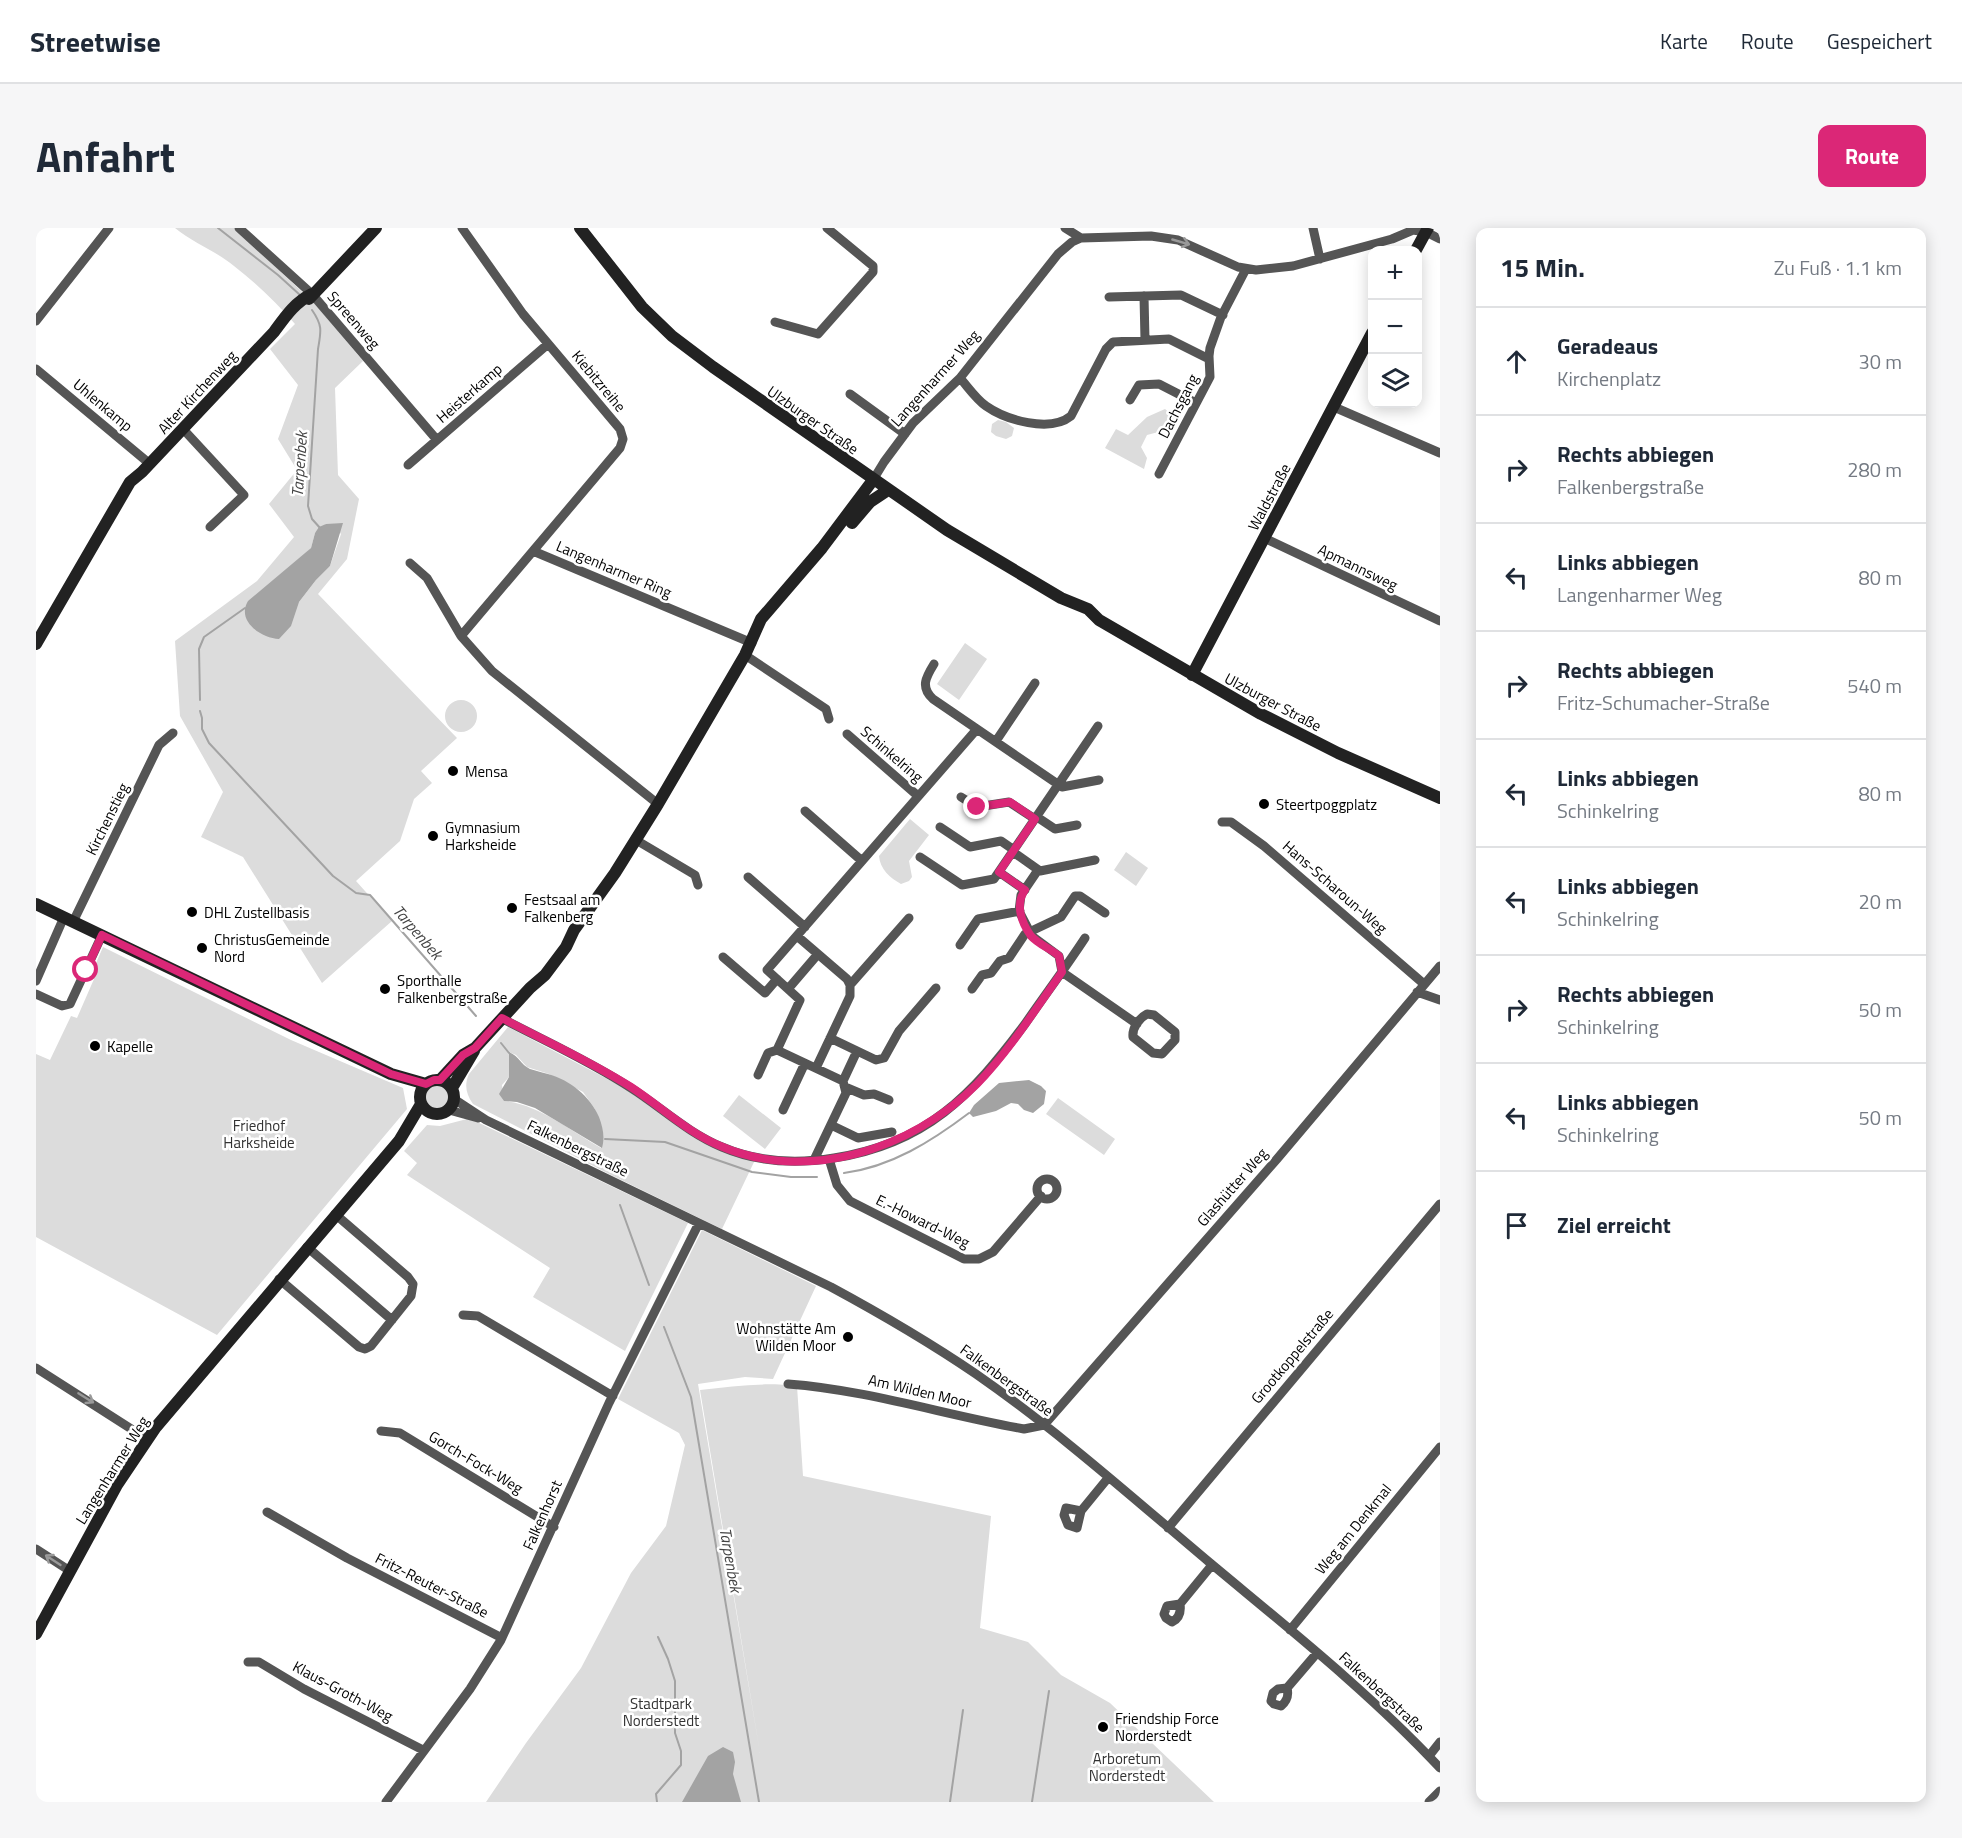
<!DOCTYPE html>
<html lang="de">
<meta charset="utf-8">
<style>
body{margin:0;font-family:"Titillium Web",sans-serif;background:#f6f6f7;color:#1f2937}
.controls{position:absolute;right:18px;top:18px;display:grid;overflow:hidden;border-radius:12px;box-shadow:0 3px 15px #0003}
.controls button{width:54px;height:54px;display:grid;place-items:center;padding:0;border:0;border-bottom:2px solid #e0e1e3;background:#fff;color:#1f2937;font:30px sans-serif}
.stop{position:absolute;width:18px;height:18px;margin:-14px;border:4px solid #db2777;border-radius:50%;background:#fff}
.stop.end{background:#db2777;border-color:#fff;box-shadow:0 2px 6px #0008}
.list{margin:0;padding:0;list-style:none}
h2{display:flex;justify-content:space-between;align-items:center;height:78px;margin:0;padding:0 24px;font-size:26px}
h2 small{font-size:20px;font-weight:400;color:#747a83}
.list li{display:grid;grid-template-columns:39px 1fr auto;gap:18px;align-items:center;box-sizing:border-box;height:108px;padding:0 24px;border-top:2px solid #e0e1e3}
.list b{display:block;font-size:22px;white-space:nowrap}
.list p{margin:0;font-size:20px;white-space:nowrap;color:#747a83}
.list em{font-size:20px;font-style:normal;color:#747a83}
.icon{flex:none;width:33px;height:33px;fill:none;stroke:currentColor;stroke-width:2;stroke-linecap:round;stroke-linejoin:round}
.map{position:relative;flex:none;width:1404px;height:1574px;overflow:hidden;border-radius:12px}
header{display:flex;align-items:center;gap:36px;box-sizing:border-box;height:84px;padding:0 30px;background:#fff;border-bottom:2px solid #e0e1e3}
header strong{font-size:28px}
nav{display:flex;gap:33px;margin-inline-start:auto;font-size:21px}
.intro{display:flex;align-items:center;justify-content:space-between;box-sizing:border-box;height:144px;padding:0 36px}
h1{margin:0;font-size:42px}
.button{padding:15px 27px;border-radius:12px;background:#db2777;color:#fff;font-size:21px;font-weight:700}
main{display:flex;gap:36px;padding:0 36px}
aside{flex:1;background:#fff;border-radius:12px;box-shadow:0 3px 15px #0003}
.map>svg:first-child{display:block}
.green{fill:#dcdcdc;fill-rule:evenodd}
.water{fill:#a3a3a3}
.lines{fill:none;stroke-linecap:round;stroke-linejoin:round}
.stream{stroke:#a3a3a3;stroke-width:2}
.street{stroke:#555;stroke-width:9}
.secondary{stroke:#222;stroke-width:12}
.oneway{stroke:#999}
.route{stroke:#db2777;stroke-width:8}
.poi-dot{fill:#000;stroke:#fff;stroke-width:2}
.labels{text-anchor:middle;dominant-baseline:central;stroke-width:5;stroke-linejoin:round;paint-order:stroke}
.street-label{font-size:15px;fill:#000;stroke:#fff}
.poi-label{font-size:15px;fill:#000;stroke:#fff;text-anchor:start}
.park-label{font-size:15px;fill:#333;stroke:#fff}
.water-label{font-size:16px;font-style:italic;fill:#444;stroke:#fff}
</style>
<header>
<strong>Streetwise</strong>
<nav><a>Karte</a><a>Route</a><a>Gespeichert</a></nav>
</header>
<div class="intro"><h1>Anfahrt</h1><a class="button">Route</a></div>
<main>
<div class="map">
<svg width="1404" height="1574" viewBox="0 0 1404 1574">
<rect width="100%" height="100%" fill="#fff"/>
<path class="green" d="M139,0H198L278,75L327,133L299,160L302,247L323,271L311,331L282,366L421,510L385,543L396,555L378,571L364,613L320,653L356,693L286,755L207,629L165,609L187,564L144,488L139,413L221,353L258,309L233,276L261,242L242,211L262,157L234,121L259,96C241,75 220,55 198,38C180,23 157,15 139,0ZM290,296H296L305,306L294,338L280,352L263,374L254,340L275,320L279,305Z
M1129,181L1139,189L1134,201L1111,207L1105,219L1111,230L1108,241L1069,220L1080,201L1092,207L1111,189Z
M962,192L970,194L978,200L976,208L970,211L960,208L955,204L956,196Z
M929,415L951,431L923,472L901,456Z
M409 488a16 16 0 1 1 32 0a16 16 0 1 1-32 0Z
M874,591L893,607L873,633L876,649L873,653L865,656C854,650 844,641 843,628Z
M1090,624L1112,640L1100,658L1078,642Z
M67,719L255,812L367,860L371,881L181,1107L0,1009V826L14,832L35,788L41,790L58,751L54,749Z
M472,799L585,858L651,904L719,932L686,1001L573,946L437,876C430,866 428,857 433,846ZM473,824L480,827L491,839L513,846L547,864L559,881L565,920C535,903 502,876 468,873L466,857L473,849Z
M390 869a12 12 0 1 1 24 0a12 12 0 1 1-24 0Z
M703,867L745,900L729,921L687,888Z
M1022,870L1079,911L1068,927L1010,886Z
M431,891L437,892L652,995L589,1123L497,1069L514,1040L371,947L381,935L368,923L391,897L404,898Z
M666,1002L780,1058L737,1151L709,1149L662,1156L724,1525L664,1162C697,1158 728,1154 761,1158L767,1248L955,1288L944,1400L992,1414L1025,1447L1074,1475L1178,1574H450L490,1515L545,1440L595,1345L630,1298L649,1217L643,1205L582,1171Z"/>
<path class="water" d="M307,295L294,338L280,352L263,374L255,398L243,411C225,410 200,393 212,373L275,320L279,305L283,299L290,296Z
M473,824C484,829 484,836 494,841C500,843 505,844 512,846C534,852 554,868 563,889C567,900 569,909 566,920L499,880L481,874L468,873L463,866L473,849Z
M993,852L1005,858L1010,863L1008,876L997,885L988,882L982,876L975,875L960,883L937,889L933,885L938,877L963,855Z
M687,1519L697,1524L699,1534L697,1546L705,1574H646L672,1528Z"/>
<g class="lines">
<path class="stream" d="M182,0L242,47L264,67
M276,82C287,98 285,103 282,121L272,278L276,291L285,301
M164,472L163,421L168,409L209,380
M164,483L166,490V501L173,515L297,648L320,665L334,667L440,788
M465,815L473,825
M569,911L629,914L716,944L755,949H781
M808,945C855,939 896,913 933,885
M584,977L613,1057
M628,1099L655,1169L723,1574
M621,1574L620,1566L645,1537V1523L639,1505V1453L632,1431L622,1409
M914,1574L927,1482
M996,1574L1013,1463"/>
<path class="street" d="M203,0L276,66L401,212
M426,0L487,86L584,201L587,211L584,220L497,323
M1029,0L1045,10
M1277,0L1284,31
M1108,68L1109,112
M1073,69L1145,67L1187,87
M0,93L73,0
M739,94L782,106L837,44V38L791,0
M0,141L114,236
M924,150C932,159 940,171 950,178C970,192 1014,205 1035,188L1070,121L1077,114L1133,111L1173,131
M814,166L869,206
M1094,172L1103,157L1123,156L1160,175
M1298,179L1404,225
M147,201L208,267L174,299
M372,237L512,116
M1123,246L1174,149L1173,128L1174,120L1185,89L1210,41
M837,252L848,234L877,195L924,150L1022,26L1036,14L1045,10L1115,8L1142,12L1202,39L1220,42L1257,38L1356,11L1377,2L1390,4L1404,11
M1228,310L1404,393
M374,335L391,350L425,408L456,443L622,576
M425,408L497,323L716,415
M709,427L790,481L793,491
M898,436C890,449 884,459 897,471L1026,559L1063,552
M811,506L882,568
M960,513L999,455
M925,569L941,579L973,574L999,591
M769,583L826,633
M1001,589L1019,601L1041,597
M1186,594H1195L1228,618L1388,756
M904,599L934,619L965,613L978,622
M600,612L659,647L662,657
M977,624L1004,643L1059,632
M884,629L926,657L958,651L1062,498
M1002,642L985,667L983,683L996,708L1023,728L1026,744
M963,644L989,662
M712,649L769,699
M37,694L123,517L137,505
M761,708L811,751L814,757
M924,717L942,691L984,683
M687,729L729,765L741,751
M1026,744L1101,796
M0,753L28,689
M752,761L782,726
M936,761L946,747L955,745L964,733L973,730L989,706L1025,689L1039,668H1044L1069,685
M1381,764L1404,772
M0,766L26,778L34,776L66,707
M1111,786L1118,787L1139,804V812L1126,826L1117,825L1097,809C1096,800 1103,790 1111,786Z
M467,791C509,813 554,833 595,860C625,879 652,905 686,919C721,934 760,936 798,930C890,916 936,867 989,796C1009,767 1030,739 1049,710
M794,810L840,832L848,830L863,803L900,760
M741,822L764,772L731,742L941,501
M780,840L814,768V757L873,690
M722,847L732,825L741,822L807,853
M809,859L828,867L838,866L853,872
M418,871L450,892L795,1059C845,1086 893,1114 940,1146C1022,1203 1097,1270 1173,1334C1252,1400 1334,1465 1404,1540
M413,882L442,890
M747,882L769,835
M795,897L822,910L856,904
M793,931L801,957L814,973L928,1031H943L957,1024L1005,968
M778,932L810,865L807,853L821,823
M1001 961a10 10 0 1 1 20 0a10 10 0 1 1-20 0Z
M271,1019L356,1092
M243,1051L323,1119L329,1121L335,1118L375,1068L377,1056L372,1049L299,986
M427,1087L442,1088L577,1168
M0,1140L111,1211
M752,1156C832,1162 909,1187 988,1201L1008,1197L1241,931L1404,738
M345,1203L364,1205L518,1299
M1045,1283L1030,1280L1028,1287L1032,1297L1041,1300L1045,1283L1072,1250
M231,1284L311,1330L466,1410
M1132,1300L1404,976
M0,1321L34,1343
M1144,1376L1131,1378L1128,1386L1130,1390L1136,1394C1144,1390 1145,1383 1144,1376L1176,1337
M1254,1402L1404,1219
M212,1434H223L268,1461L387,1522
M1251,1460L1242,1461L1237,1465L1235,1473L1238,1476L1245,1478C1251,1473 1253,1468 1251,1460L1281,1425
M1393,1528L1404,1514
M350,1574L434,1461L465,1412L573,1175L663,995
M1393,1574L1404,1563"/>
<path class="secondary" d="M544,0L606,79L636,108L677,139L911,302L1025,370L1052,381L1063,392L1225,486L1302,525L1404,570
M1380,22L1392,0
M273,71L340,0
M816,295L834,274L852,262
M0,416L94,254L106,244L238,104C249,89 259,74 276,66
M1156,447L1336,105
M0,676L355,846L390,856
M384 869a17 17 0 1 1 34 0a17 17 0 1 1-34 0Z
M404,852L427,827L439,820L494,760L509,747L530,719L538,702L579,645L622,576L709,427L725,391L786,320L837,252
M416,860L438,823
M0,1406L81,1257L120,1199L363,913L385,876"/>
</g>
<defs><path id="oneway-shaft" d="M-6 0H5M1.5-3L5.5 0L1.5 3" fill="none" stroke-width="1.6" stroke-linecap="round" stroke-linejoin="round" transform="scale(1.5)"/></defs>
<g class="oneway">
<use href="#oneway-shaft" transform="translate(1145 14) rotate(16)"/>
<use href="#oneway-shaft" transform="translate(50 1170) rotate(32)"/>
<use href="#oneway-shaft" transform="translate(17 1332) rotate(-147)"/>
</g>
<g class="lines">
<path class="route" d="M50,742L66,707L355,846L390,856L398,852H404L427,827L439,820L466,790C509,813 554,833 595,859C624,878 650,903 682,917C769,956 876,922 941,856C973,823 999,782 1026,744L1023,728C1015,721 1002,716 995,708C985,694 979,676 989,662L963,644L999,591L974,574L941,579"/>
</g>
<g class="poi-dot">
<circle cx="417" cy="543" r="6"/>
<circle cx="1228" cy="576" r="6"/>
<circle cx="397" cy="608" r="6"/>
<circle cx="476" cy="680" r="6"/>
<circle cx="156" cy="684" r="6"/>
<circle cx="166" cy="720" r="6"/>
<circle cx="349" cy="761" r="6"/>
<circle cx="59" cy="818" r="6"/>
<circle cx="812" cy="1109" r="6"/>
<circle cx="1067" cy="1499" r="6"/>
</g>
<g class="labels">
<g class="street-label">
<text transform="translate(318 92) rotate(49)">Spreenweg</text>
<text transform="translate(899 150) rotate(-48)">Langenharmer Weg</text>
<text transform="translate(563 153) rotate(50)">Kiebitzreihe</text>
<text transform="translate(161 164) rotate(-47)">Alter Kirchenweg</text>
<text transform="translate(433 165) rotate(-41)">Heisterkamp</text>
<text transform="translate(67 177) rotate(40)">Uhlenkamp</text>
<text transform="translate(1142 178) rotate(-63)">Dachsgang</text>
<text transform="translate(777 192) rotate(35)">Ulzburger Straße</text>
<text transform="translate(1233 269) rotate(-62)">Waldstraße</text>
<text transform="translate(1322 339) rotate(26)">Apmannsweg</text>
<text transform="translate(578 341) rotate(23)">Langenharmer Ring</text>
<text transform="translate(1237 474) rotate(28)">Ulzburger Straße</text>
<text transform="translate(856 526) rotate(41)">Schinkelring</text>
<text transform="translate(71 591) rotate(-64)">Kirchenstieg</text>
<text transform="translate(1299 659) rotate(41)">Hans-Scharoun-Weg</text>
<text transform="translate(542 920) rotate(26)">Falkenbergstraße</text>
<text transform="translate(1196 959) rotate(-49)">Glashütter Weg</text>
<text transform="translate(887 993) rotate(26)">E.-Howard-Weg</text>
<text transform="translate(1256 1128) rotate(-50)">Grootkoppelstraße</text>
<text transform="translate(971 1152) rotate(36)">Falkenbergstraße</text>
<text transform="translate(884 1163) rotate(13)">Am Wilden Moor</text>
<text transform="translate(440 1234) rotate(31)">Gorch-Fock-Weg</text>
<text transform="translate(76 1242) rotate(-58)">Langenharmer Weg</text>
<text transform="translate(506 1287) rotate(-66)">Falkenhorst</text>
<text transform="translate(1317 1301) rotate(-51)">Weg am Denkmal</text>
<text transform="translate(396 1357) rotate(27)">Fritz-Reuter-Straße</text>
<text transform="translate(307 1463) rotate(28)">Klaus-Groth-Weg</text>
<text transform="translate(1346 1464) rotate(43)">Falkenbergstraße</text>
</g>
<g class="poi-label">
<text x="429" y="543">Mensa</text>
<text x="1240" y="576">Steertpoggplatz</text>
<text x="409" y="599">Gymnasium<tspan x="409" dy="17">Harksheide</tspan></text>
<text x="488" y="671">Festsaal am<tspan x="488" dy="17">Falkenberg</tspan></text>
<text x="168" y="684">DHL Zustellbasis</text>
<text x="178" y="711">ChristusGemeinde<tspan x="178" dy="17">Nord</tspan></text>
<text x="361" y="752">Sporthalle<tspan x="361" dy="17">Falkenbergstraße</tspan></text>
<text x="71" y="818">Kapelle</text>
<text x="800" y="1100" text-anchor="end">Wohnstätte Am<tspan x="800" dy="17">Wilden Moor</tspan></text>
<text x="1079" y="1490">Friendship Force<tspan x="1079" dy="17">Norderstedt</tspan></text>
</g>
<g class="park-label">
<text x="223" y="897">Friedhof<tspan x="223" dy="17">Harksheide</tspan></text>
<text x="625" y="1475">Stadtpark<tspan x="625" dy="17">Norderstedt</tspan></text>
<text x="1091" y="1530">Arboretum<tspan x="1091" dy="17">Norderstedt</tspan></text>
</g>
<g class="water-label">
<text transform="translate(263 236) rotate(-86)">Tarpenbek</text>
<text transform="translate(382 704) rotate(49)">Tarpenbek</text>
<text transform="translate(695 1332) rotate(80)">Tarpenbek</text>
</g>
</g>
</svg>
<div class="controls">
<button>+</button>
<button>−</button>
<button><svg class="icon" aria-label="layers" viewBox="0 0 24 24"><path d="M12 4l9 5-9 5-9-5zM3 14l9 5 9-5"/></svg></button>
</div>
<div class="stop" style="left:50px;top:742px"></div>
<div class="stop end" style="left:941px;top:579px"></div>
</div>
<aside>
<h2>15 Min.<small>Zu Fuß · 1.1 km</small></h2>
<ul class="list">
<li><svg class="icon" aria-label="ahead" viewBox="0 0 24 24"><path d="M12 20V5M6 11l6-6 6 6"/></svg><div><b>Geradeaus</b><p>Kirchenplatz</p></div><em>30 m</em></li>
<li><svg class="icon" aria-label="right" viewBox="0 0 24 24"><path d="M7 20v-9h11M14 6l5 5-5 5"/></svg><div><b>Rechts abbiegen</b><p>Falkenbergstraße</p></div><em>280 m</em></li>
<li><svg class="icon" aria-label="left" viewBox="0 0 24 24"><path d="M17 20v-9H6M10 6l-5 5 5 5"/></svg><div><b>Links abbiegen</b><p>Langenharmer Weg</p></div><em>80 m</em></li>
<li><svg class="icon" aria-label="right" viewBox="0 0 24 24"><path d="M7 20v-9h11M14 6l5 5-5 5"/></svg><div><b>Rechts abbiegen</b><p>Fritz-Schumacher-Straße</p></div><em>540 m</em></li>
<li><svg class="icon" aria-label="left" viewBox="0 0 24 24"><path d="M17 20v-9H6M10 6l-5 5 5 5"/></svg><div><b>Links abbiegen</b><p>Schinkelring</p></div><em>80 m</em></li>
<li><svg class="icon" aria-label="left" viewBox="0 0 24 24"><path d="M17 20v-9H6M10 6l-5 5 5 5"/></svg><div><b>Links abbiegen</b><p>Schinkelring</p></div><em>20 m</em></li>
<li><svg class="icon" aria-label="right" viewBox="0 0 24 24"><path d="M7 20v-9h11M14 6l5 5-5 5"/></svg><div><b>Rechts abbiegen</b><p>Schinkelring</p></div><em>50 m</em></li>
<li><svg class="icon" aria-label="left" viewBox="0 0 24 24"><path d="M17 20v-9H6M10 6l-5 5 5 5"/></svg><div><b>Links abbiegen</b><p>Schinkelring</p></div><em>50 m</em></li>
<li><svg class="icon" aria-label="arrive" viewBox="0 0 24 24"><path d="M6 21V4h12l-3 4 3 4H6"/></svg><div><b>Ziel erreicht</b></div></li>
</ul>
</aside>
</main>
